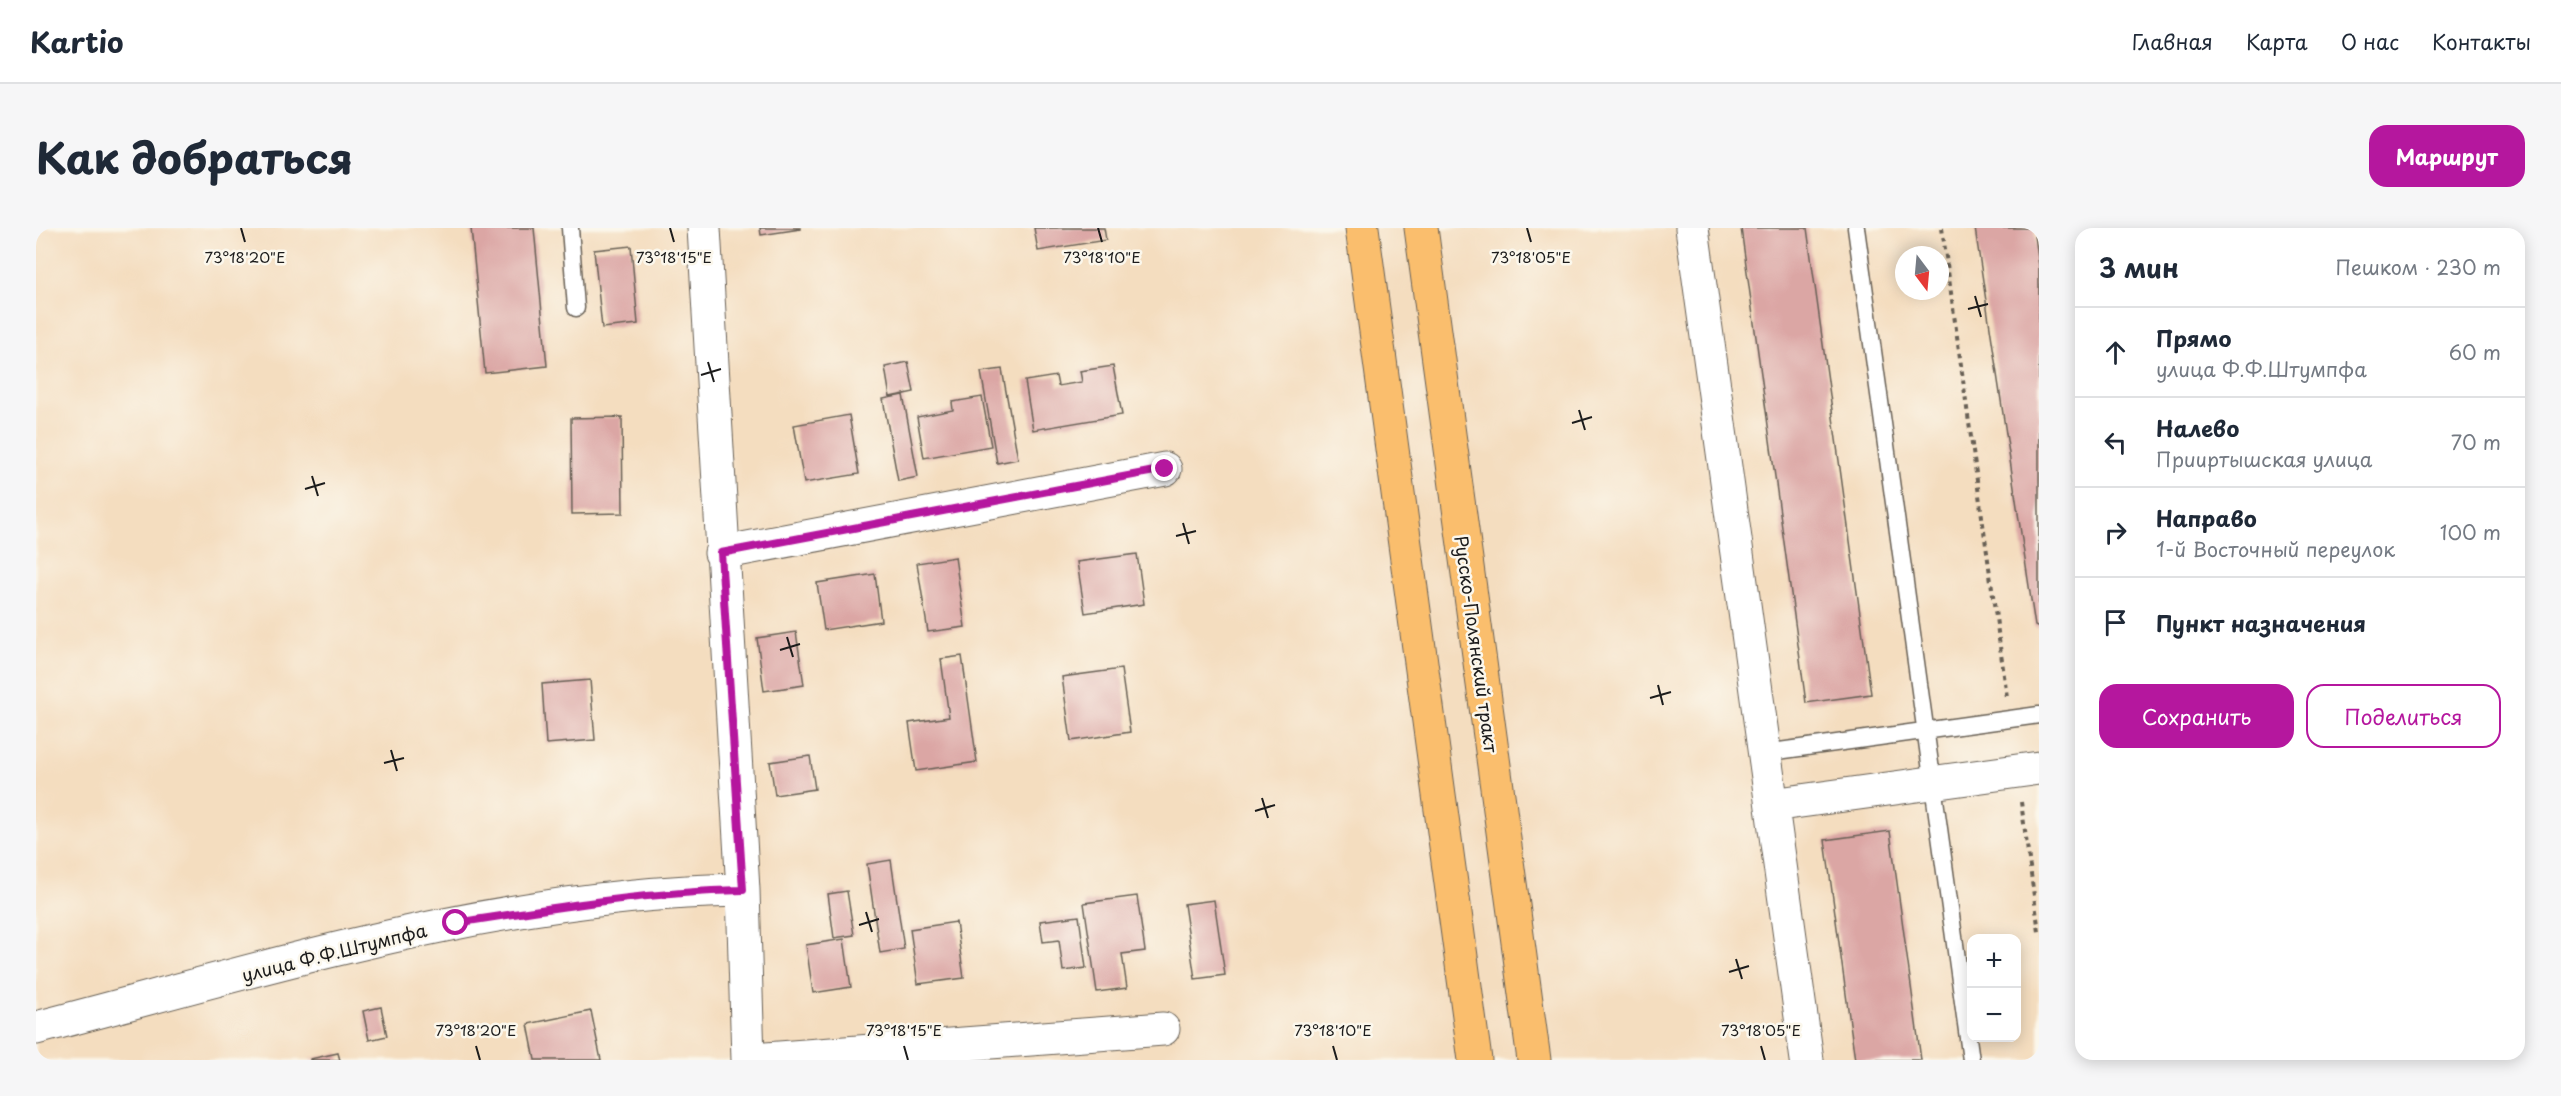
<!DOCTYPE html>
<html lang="ru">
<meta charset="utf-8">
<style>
body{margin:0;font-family:"Playpen Sans",sans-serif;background:#f6f6f7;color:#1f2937}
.controls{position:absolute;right:18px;bottom:18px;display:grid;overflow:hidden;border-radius:12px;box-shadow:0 3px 15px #0003}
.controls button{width:54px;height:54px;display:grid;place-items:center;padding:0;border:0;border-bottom:2px solid #e0e1e3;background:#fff;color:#1f2937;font:30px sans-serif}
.compass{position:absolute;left:1859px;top:18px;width:54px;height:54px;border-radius:50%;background:#fff;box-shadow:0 3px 15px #0003;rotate:164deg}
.stop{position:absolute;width:18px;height:18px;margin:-14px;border:4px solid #b5179e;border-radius:50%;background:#fff}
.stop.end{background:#b5179e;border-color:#fff;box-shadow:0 2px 6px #0008}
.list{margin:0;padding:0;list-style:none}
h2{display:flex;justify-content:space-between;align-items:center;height:78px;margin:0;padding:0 24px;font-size:26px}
h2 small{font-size:20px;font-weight:400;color:#747a83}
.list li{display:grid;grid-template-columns:39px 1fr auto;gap:18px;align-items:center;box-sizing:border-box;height:90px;padding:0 24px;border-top:2px solid #e0e1e3}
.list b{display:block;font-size:22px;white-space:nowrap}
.list p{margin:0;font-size:20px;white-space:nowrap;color:#747a83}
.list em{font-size:20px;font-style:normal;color:#747a83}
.actions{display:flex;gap:12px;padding:18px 24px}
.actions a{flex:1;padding:14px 0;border:2px solid #b5179e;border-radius:18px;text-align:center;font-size:21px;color:#b5179e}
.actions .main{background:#b5179e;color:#fff}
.icon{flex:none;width:33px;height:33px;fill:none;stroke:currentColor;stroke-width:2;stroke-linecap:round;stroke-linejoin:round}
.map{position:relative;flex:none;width:2003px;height:832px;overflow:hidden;border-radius:18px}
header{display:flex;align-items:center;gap:36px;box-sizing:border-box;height:84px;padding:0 30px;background:#fff;border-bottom:2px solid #e0e1e3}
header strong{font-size:28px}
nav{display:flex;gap:33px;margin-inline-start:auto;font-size:21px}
.intro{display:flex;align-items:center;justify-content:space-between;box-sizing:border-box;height:144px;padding:0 36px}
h1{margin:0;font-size:42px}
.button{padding:15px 27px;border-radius:18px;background:#b5179e;color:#fff;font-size:21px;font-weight:700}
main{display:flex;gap:36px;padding:0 36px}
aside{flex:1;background:#fff;border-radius:18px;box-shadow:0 3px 15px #0003}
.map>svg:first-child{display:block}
.building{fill:#dba6a4}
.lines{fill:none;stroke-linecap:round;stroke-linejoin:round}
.lane-casing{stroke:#686055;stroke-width:19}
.street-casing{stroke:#686055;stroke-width:35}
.primary-casing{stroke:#686055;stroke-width:35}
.path{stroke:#686055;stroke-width:4;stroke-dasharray:4.5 4.5;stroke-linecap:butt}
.lane{stroke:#fff;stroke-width:16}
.street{stroke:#fff;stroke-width:33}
.primary{stroke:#fabe6d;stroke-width:33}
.route{stroke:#b5179e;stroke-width:8}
.ticks{fill:none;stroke:#1c1c1c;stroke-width:2}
.labels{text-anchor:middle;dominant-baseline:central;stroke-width:5;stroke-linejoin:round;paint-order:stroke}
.street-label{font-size:18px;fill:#1c1c1c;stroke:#fbf7ec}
.ticks-label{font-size:15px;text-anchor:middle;fill:#1c1c1c;stroke:#fbf7ec;stroke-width:5;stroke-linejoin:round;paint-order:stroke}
</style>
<header>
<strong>Kartio</strong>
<nav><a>Главная</a><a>Карта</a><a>О нас</a><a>Контакты</a></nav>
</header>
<div class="intro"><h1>Как добраться</h1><a class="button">Маршрут</a></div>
<main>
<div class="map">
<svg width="2003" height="832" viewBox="0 0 2003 832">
<rect width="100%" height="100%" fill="#fbf7ec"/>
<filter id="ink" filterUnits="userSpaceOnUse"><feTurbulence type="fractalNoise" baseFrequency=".0167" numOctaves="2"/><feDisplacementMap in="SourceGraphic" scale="12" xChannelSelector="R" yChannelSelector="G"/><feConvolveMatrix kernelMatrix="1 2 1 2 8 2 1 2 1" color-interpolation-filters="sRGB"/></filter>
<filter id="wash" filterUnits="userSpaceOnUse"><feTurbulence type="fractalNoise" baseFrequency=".008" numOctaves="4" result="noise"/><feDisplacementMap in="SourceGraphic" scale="24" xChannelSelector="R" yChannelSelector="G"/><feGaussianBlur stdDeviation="1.35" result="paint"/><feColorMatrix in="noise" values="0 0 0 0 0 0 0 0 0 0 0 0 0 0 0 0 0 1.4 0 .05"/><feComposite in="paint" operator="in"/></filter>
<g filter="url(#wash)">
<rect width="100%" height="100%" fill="#f4ddbf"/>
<g id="blocks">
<path class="building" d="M435,0H498L511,138L449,145Z
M724,0H764V1L725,7Z
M998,0H1068L1070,12L1002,23Z
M1705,0H1771L1835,466L1770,475Z
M1939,0H1998L2003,38V400L1999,398Z
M595,18L602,96L566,100L558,22Z
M872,134L878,164L854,169L849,139Z
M1077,138L1086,187L997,202L989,153L1020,148L1022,158L1046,154L1044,143Z
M966,141L982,231L961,235L945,144Z
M867,167L882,249L862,253L847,171Z
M946,169L955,218L888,230L881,189L917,182L916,174Z
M813,187L823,246L768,255L758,197Z
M586,189L587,285L536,286L535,190Z
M1101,326L1108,376L1049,385L1041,334Z
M919,329L929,399L892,404L881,335Z
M839,346L845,393L788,402L781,355Z
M760,404L768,457L728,463L721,410Z
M926,428L941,534L880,543L873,495L913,489L905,431Z
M1085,441L1094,504L1035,513L1026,449Z
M554,452L559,512L510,516L506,456Z
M774,528L779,561L739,567L734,534Z
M1854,603L1885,832H1819L1789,612Z
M855,632L868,721L844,725L831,636Z
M811,663L818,707L798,710L792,666Z
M1101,668L1109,723L1086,726L1091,760L1061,764L1048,675Z
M1178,672L1189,747L1159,751L1148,676Z
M1043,688L1050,740L1027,743L1023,712L1007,714L1004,693Z
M920,694L928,750L882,756L874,701Z
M808,711L815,759L777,765L770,717Z
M345,779L351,808L333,812L327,783Z
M555,783L565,832H499L492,796Z
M302,825L304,832H274V831Z"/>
</g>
</g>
<g filter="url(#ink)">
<use href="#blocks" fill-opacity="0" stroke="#686055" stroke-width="1.5"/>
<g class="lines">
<defs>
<path id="lane" d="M534,0L540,80
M1820,0L1935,832
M1728,525L2003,487"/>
<path id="street" d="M668,0L707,662L712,832
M1656,0L1771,832
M685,325L1129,241
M1736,577L2003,540
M0,800C231,740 466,665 707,662
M715,832L1127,801"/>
<path id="primary" d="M1326,0L1439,832
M1385,0L1498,832"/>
</defs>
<use href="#lane" class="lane-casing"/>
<use href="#street" class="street-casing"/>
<use href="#primary" class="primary-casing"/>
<path class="path" d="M1906,0L1971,469
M1985,574L2003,704"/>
<use href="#lane" class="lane"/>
<use href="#street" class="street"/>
<use href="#primary" class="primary"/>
</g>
</g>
<g class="lines" filter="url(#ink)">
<path class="route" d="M420,695C515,680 610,664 707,662L685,325L1129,241"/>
</g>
<path class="ticks" d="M205,0L209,14M634,0L638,14M1062,0L1066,14M1491,0L1495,14M1939,68L1945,89M1932,81L1952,76M672,134L678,154M665,147L685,141M1543,182L1549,202M1536,195L1556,189M276,248L282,268M269,261L289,255M1147,295L1153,316M1140,308L1160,303M751,409L757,429M744,422L764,416M1622,457L1627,477M1614,470L1635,464M355,522L361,543M348,535L368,530M1226,570L1232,590M1219,583L1239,577M830,684L836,704M823,697L843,691M1700,731L1706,751M1693,744L1713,738M440,818L444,832M868,818L872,832M1297,818L1301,832M1725,818L1729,832"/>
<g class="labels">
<g class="street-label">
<text transform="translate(1441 416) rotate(82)">Русско-Полянский тракт</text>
<text transform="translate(298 724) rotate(-14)">улица Ф.Ф.Штумпфа</text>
</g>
</g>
<g class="ticks-label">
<text x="209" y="35">73°18'20"E</text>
<text x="638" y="35">73°18'15"E</text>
<text x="1066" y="35">73°18'10"E</text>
<text x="1495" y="35">73°18'05"E</text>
<text x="440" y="808">73°18'20"E</text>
<text x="868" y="808">73°18'15"E</text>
<text x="1297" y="808">73°18'10"E</text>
<text x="1725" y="808">73°18'05"E</text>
</g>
</svg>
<div class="controls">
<button>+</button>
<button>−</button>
</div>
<svg class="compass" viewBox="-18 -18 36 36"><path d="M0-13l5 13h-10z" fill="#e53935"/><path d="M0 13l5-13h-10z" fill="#747a83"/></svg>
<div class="stop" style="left:420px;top:695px"></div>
<div class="stop end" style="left:1129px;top:241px"></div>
</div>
<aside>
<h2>3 мин<small>Пешком · 230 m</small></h2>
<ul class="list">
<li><svg class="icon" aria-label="ahead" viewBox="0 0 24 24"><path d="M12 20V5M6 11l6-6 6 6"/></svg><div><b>Прямо</b><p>улица Ф.Ф.Штумпфа</p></div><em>60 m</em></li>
<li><svg class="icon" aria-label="left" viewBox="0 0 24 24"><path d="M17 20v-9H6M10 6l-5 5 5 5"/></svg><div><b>Налево</b><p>Прииртышская улица</p></div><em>70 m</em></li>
<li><svg class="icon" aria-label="right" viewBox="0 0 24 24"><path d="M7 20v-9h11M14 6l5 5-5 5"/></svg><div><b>Направо</b><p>1-й Восточный переулок</p></div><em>100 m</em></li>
<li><svg class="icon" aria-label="arrive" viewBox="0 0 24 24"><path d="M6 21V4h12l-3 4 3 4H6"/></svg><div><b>Пункт назначения</b></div></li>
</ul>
<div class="actions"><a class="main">Сохранить</a><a>Поделиться</a></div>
</aside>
</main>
